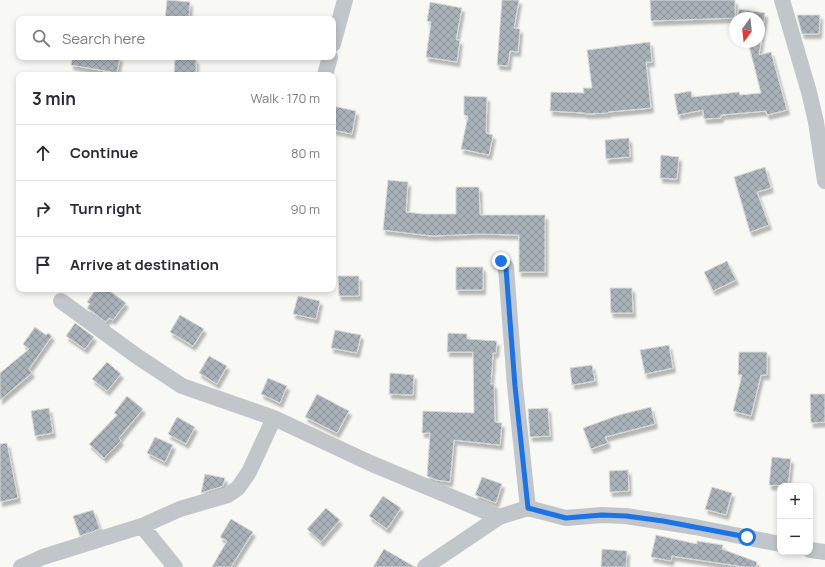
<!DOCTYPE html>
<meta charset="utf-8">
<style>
body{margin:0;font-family:Manrope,sans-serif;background:#f7f7f7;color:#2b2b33}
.controls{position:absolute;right:12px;bottom:12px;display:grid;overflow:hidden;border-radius:8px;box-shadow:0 2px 6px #0003}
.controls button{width:36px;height:36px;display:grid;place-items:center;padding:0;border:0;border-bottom:1px solid #e1e1e2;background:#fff;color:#2b2b33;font:20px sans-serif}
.compass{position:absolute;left:729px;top:12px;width:36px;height:36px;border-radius:50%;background:#fff;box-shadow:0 2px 6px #0003;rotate:195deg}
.stop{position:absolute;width:12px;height:12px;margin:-9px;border:3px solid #1a73e8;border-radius:50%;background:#fff}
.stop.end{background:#1a73e8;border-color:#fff;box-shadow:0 1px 4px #0008}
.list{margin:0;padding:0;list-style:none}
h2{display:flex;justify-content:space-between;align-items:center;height:52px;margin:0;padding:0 16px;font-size:17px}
h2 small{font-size:13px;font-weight:400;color:#7c7c81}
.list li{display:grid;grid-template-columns:26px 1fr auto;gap:12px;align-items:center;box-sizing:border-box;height:56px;padding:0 16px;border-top:1px solid #e1e1e2}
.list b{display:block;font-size:15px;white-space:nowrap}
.list em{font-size:13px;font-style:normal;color:#7c7c81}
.icon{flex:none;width:22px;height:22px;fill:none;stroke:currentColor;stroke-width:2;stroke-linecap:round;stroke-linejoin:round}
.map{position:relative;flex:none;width:825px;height:567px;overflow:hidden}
.search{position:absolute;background:#fff;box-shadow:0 2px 6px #0003;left:16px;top:16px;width:320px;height:44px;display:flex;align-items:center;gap:10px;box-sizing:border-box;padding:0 14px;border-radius:8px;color:#7c7c81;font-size:15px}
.panel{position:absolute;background:#fff;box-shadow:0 2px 6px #0003;left:16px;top:72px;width:320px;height:220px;border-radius:8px}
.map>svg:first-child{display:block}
.building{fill:url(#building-cross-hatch);stroke:#dadad8;filter:url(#shadow)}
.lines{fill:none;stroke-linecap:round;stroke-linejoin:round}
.minor{stroke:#c1c6ca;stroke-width:16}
.route{stroke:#1a73e8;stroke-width:5}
</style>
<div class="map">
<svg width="825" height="567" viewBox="0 0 825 567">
<defs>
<pattern id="building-cross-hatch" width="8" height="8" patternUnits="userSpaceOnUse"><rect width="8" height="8" fill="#a8b2b8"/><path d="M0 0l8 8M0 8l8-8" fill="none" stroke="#8c959b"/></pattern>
<filter id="shadow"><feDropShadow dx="2.5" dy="4.5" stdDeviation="1" flood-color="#0004"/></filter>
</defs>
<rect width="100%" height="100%" fill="#f8f8f5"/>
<path class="building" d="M167,0L190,2L189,19H165Z
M502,0H519L514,28L520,29L518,52L510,51L508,66L497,65Z
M650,0H735V18L651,21Z
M430,2L462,8L456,40H460L457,62L426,57L431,22L427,21Z
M739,9L765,13L759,55L771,52L787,110L767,115L766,111L721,115V118L704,119L703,110L678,115L674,94L691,91L692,97L739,92L740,95L761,93L748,42H759V18H737Z
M797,15H820L819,34H802Z
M650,42L652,62H646L651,108L608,112V113L585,114V113L550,111L551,92L584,93L583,88H592L587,50Z
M72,57H120L117,73L71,65Z
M175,58L196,59V75H174Z
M464,96L487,97L486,133L493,135L489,155L461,149L468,116L464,115Z
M333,106L356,111L352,134L333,130Z
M629,138L630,157L606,159L605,140Z
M661,155L679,157L677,179L660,178Z
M765,167L771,188L757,192L769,225L750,232L734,177Z
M388,180L408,182L406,212L423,214H456V187H479L480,215H545V272H519V235L479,234L432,236L383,230Z
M727,261L736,280L713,291L704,272Z
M456,267H483V290H456Z
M338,276H359V296H339Z
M610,288H632L633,313H611Z
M96,289H107L126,303L113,320L109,318L106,322L87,308L90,304L87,302Z
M298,296L320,301L316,319L293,314Z
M180,315L204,329L193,346L170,332Z
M75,323L94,337L85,349L66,336Z
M35,327L46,335L48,333L52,336L29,369L32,373L0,400V373L29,349L23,344Z
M335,330L361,335L357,353L331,348Z
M448,333L467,334V339L497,341L496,353H493L491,384H494L495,422L502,423L500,445L454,440L450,482L436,480L427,476L430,433H422L423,411L474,413L473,352H447Z
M669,345L673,368L645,374L640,350Z
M739,352H767V375H761L751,416L733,411L742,375H738Z
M209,356L227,366L217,384L199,373Z
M107,362L121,374L107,391L92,379Z
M592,365L595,381L572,385L570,368Z
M390,373L414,375L413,395L389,394Z
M268,378L287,386L280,403L261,394Z
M317,394L349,411L337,433L305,417Z
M810,394H825V422L811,423Z
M127,396L143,409L119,438L121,441L104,458L89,444L117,415L114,413Z
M651,407L655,424L605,437L608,443L591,449L583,428L619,415Z
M49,408L53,433L35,436L31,411Z
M548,408L550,436L530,437L528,409Z
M177,417L195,427L186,444L168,434Z
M155,437L173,445L165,462L147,453Z
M7,443L18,498L0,502V444Z
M772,457L791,459L788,486L769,485Z
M628,470L629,491L610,492L609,471Z
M205,474L225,478L223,486L201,493Z
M482,477L502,484L496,503L475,495Z
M712,487L732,493L726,515L705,509Z
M383,496L401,508L387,529L369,516Z
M326,508L340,520L321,542L307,529Z
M93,510L100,529L80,536L73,516Z
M231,519L253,532L231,567H212L227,541L220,537Z
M656,535L697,544V541L723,545L722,549L757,562L756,567H745L672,556L671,561L651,557Z
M384,549L415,567H373Z
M602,549L627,551L626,567H601Z"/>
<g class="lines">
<path class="minor" d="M782,0L809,92L816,122L825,181
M333,44L345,0
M325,75L330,57
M501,261L506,267L515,386L528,508
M61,301L138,357L182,386L274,418L370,463L499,517
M142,526L175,567
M810,550L825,552
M21,567L43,557L142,526L180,509L228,495L238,488L249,472L274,418
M425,567L499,517L528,508L566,518L602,515L626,516L695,527L780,544"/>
</g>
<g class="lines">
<path class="route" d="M501,261L506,268L515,386L528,508L566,518L602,515L626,516L663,521L747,537"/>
</g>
</svg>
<div class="controls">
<button>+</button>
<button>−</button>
</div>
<svg class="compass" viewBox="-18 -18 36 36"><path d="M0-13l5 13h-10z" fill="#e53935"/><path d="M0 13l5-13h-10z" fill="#7c7c81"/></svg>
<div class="stop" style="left:747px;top:537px"></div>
<div class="stop end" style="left:501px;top:261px"></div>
<div class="search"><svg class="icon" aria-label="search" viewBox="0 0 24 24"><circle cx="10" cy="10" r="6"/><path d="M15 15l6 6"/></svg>Search here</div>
<section class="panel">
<h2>3 min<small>Walk · 170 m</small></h2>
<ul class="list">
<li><svg class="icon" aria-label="ahead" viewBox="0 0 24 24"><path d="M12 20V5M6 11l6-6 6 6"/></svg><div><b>Continue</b></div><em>80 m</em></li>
<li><svg class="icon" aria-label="right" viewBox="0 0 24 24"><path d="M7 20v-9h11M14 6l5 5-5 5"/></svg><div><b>Turn right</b></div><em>90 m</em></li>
<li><svg class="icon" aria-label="arrive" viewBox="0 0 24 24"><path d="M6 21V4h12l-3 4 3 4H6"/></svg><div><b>Arrive at destination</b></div></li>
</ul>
</section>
</div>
